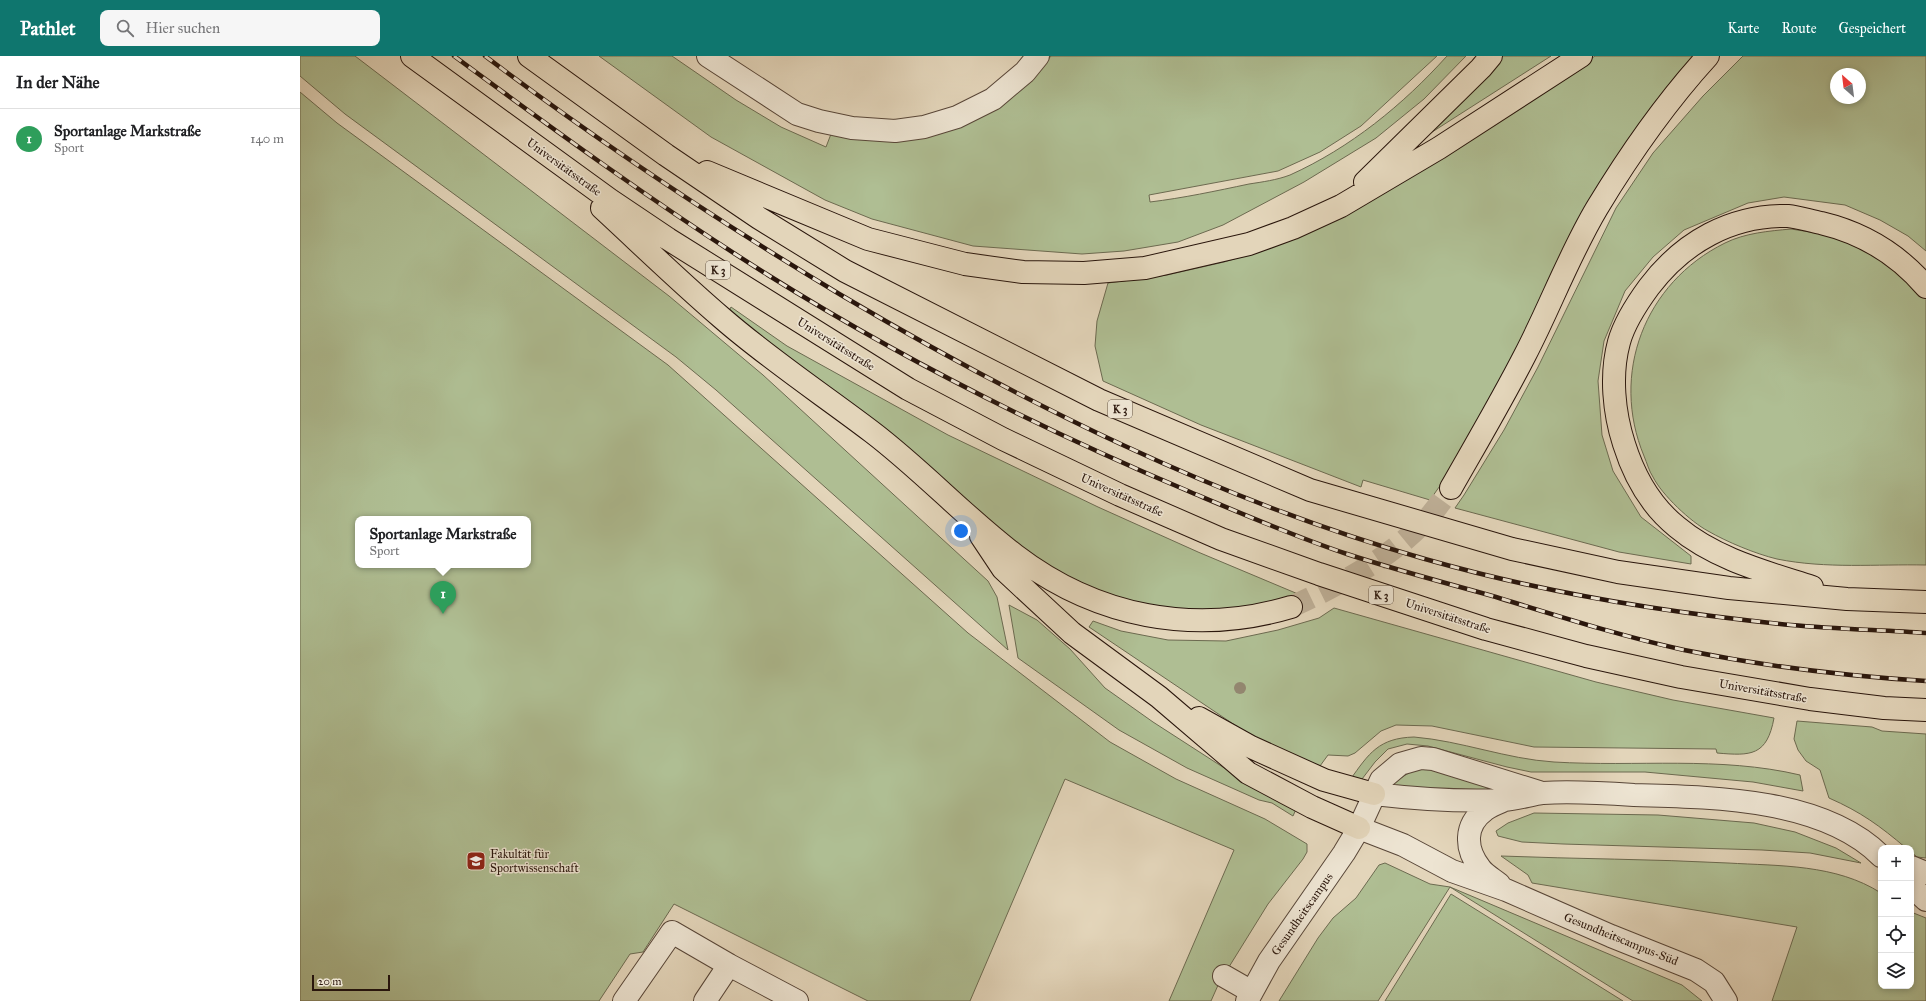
<!DOCTYPE html>
<html lang="de">
<meta charset="utf-8">
<style>
body{margin:0;font-family:"IM FELL Great Primer",serif;background:#f6f6f6;color:#202124}
.controls{position:absolute;right:12px;bottom:12px;display:grid;overflow:hidden;border-radius:8px;box-shadow:0 2px 6px #0003}
.controls button{width:36px;height:36px;display:grid;place-items:center;padding:0;border:0;border-bottom:1px solid #e0e0e0;background:#fff;color:#202124;font:20px sans-serif}
.compass{position:absolute;left:1530px;top:12px;width:36px;height:36px;border-radius:50%;background:#fff;box-shadow:0 2px 6px #0003;rotate:332deg}
.scale{position:absolute;left:12px;bottom:10px;width:78px;box-sizing:border-box;padding-left:4px;border:2px solid #2a160c;border-top:0;font-size:11px;line-height:14px;white-space:nowrap;color:#2a160c;-webkit-text-stroke:3px #ede4d2;paint-order:stroke}
.you{position:absolute;left:661px;top:475px;width:14px;height:14px;margin:-10px;border:3px solid #fff;border-radius:50%;background:#1a73e8;box-shadow:0 0 0 6px #1a73e833}
.badge{display:grid;place-items:center;width:26px;height:26px;border-radius:50%;background:#0f766e;color:#fff;font-size:13px;font-weight:700}
.pin{position:absolute;translate:-50% -33px;filter:drop-shadow(0 1px 2px #0008)}
.pin::after{content:'';position:absolute;top:21px;width:14px;height:12px;background:inherit;clip-path:polygon(0 0,100% 0,50% 100%)}
.popup{position:absolute;left:55px;top:460px;width:176px;height:52px;box-sizing:border-box;display:grid;place-content:center;border-radius:8px;background:#fff;filter:drop-shadow(0 1px 3px #0005);font-size:13px;white-space:nowrap;color:#757577}
.popup b{font-size:15px;color:#202124}
.popup::after{content:'';position:absolute;left:50%;top:100%;margin-left:-8px;border:8px solid transparent;border-top-color:#fff}
.list{margin:0;padding:0;list-style:none}
h2{display:flex;justify-content:space-between;align-items:center;height:52px;margin:0;padding:0 16px;font-size:17px}
h2 small{font-size:13px;font-weight:400;color:#757577}
.list li{display:grid;grid-template-columns:26px 1fr auto;gap:12px;align-items:center;box-sizing:border-box;height:60px;padding:0 16px;border-top:1px solid #e0e0e0}
.list b{display:block;font-size:15px;white-space:nowrap}
.list p{margin:0;font-size:13px;white-space:nowrap;color:#757577}
.list em{font-size:13px;font-style:normal;color:#757577}
.icon{flex:none;width:22px;height:22px;fill:none;stroke:currentColor;stroke-width:2;stroke-linecap:round;stroke-linejoin:round}
.map{position:relative;flex:none;width:1626px;height:945px;overflow:hidden}
header{display:flex;align-items:center;gap:24px;box-sizing:border-box;height:56px;padding:0 20px;background:#0f766e;color:#fff}
header strong{font-size:19px}
nav{display:flex;gap:22px;margin-inline-start:auto;font-size:14px}
.search{width:280px;height:36px;background:#f6f6f6;display:flex;align-items:center;gap:10px;box-sizing:border-box;padding:0 14px;border-radius:8px;color:#757577;font-size:15px}
main{display:flex}
aside{flex:1;background:#fff}
.map>svg:first-child{display:block}
.green{fill:#afbe93;stroke:#6c6a50;fill-rule:evenodd}
.lines{fill:none;stroke-linecap:round;stroke-linejoin:round}
.highway-tunnel{stroke:#beaf97;stroke-width:22;stroke-dasharray:22 11;stroke-linecap:butt}
.minor-casing{stroke:#584638;stroke-width:24}
.highway-casing{stroke:#2a160c;stroke-width:24}
.minor{stroke:#ede4d2;stroke-width:22}
.highway{stroke:#e3d5ba;stroke-width:22}
.rail-casing{stroke:#2a160c;stroke-width:4.5}
.rail{stroke:#ede4d2;stroke-width:3;stroke-dasharray:9;stroke-linecap:butt}
.tree{fill:#938770}
.labels{text-anchor:middle;dominant-baseline:central;stroke-width:3;stroke-linejoin:round;paint-order:stroke}
.shield{fill:#ede4d2;stroke:#645447;stroke-width:1}
.shield-label{font-size:11px;font-weight:bold;fill:#2a160c}
.street-label{font-size:12px;fill:#2a160c;stroke:#ede4d2}
.poi-label{font-size:12px;fill:#2a160c;stroke:#ede4d2;text-anchor:start}
</style>
<header>
<strong>Pathlet</strong>
<div class="search"><svg class="icon" aria-label="search" viewBox="0 0 24 24"><circle cx="10" cy="10" r="6"/><path d="M15 15l6 6"/></svg>Hier suchen</div>
<nav><a>Karte</a><a>Route</a><a>Gespeichert</a></nav>
</header>
<main>
<aside>
<h2>In der Nähe<small></small></h2>
<ul class="list">
<li><span class="badge" style="background:#2e9e5b">1</span><div><b>Sportanlage Markstraße</b><p>Sport</p></div><em>140 m</em></li>
</ul>
</aside>
<div class="map">
<svg width="1626" height="945" viewBox="0 0 1626 945">
<rect width="100%" height="100%" fill="#e3d5ba"/>
<filter id="stains"><feTurbulence type="fractalNoise" baseFrequency=".005" numOctaves="4"/><feColorMatrix values="0 0 0 0 .2 0 0 0 0 .09 0 0 0 0 .02 0 0 0 .5 -.17"/></filter>
<radialGradient id="worn" r=".72"><stop offset=".6" stop-color="#630" stop-opacity="0"/><stop offset="1" stop-color="#630" stop-opacity=".3"/></radialGradient>
<path class="green" d="M0,0H55L369,240L463,319L688,525L697,541L708,594L416,334L376,301L45,58L0,20Z
M299,0H372L436,44L481,71L526,91L531,78L575,83L735,19L751,0H1137L1061,70L1020,96L978,115L849,139L850,146C883,142 916,135 949,128C962,126 977,124 990,119C1050,92 1103,49 1147,0H1166L1124,43L1076,82L1004,126L923,169L878,186L824,195L782,198L673,190L572,163L525,144L411,81Z
M1199,0H1251L1129,78Z
M1295,0H1397L1144,424L1130,444L1063,424L1061,431L901,369L803,325L795,290L797,265L808,227L867,219L924,206L973,191L1205,60Z
M1443,0H1626V195L1608,180L1580,164L1545,149L1484,141L1448,147L1384,174L1353,201L1325,235L1304,285L1298,325L1302,379L1313,415L1341,461L1391,500V508L1319,496L1155,452L1164,439L1204,374L1238,311L1316,152L1353,97L1403,40ZM1536,18H1560V42H1536Z
M0,36L37,67L368,309L668,577L810,686L876,723L965,763L1007,788V796L1003,803L968,848L919,927L911,945H869L934,794L765,723L670,945H568L374,848L343,896L330,898L299,945H0ZM58,463H228V509H58Z
M1491,173L1542,181L1577,196L1626,242V509C1577,508 1526,513 1477,503C1456,498 1427,486 1408,475C1391,466 1362,439 1353,421C1349,415 1347,407 1344,400C1310,318 1344,227 1425,187C1445,177 1469,175 1491,173Z
M431,251L487,290L648,379L798,451L898,496L998,538L965,550L888,555L809,542L766,523L706,482L429,255Z
M709,549L737,564L770,593L805,632L853,666L932,717L997,751L993,760L972,747L959,744L887,712L819,674L718,602Z
M1034,552L1296,626L1373,644L1474,662C1467,700 1451,700 1417,697L1416,693L1234,691L1132,670L1096,669L1081,675L1055,697L1048,700L1028,699L1020,710L960,686L789,571L793,565L821,575L868,584L926,585L978,574L1019,562Z
M1497,665L1572,671L1582,675L1626,678V802L1617,801L1611,796V792H1606C1580,770 1561,756 1529,742L1520,714L1506,705L1498,694L1494,683Z
M1114,681C1162,685 1206,703 1254,706C1336,711 1420,700 1500,719L1503,735L1453,726L1345,716H1231L1207,711L1128,690L1107,688L1088,693L1075,706L1059,727L1050,724C1069,697 1079,682 1114,681Z
M1133,711L1188,730L1187,736L1093,731L1094,726L1117,712Z
M1234,757L1358,759L1454,767L1495,776L1536,792L1561,807L1510,797L1462,794L1263,788L1222,786L1198,780L1196,775L1208,767Z
M1201,800C1277,803 1352,803 1428,807C1479,810 1536,808 1581,837V930H1611V856L1626,862V945H1472L1497,871L1232,827L1228,819Z
M1085,807L1130,828L1150,831L1382,929L1402,945H1333L1150,831L1078,945H979L1018,882L1033,862L1056,842L1079,809Z
M1151,838L1323,945H1085Z"/>
<g class="lines">
<path class="highway-tunnel" d="M991,551C1041,528 1091,502 1129,461C1137,452 1144,441 1151,432"/>
<defs>
<path id="minor" d="M408,0L497,58L519,65L552,72L595,75L624,71L657,61L693,43L725,16L738,0
M1074,738C1117,743 1161,746 1204,744C1217,743 1230,739 1243,737C1273,735 1304,737 1334,739C1411,741 1523,742 1581,800
M1059,772L1103,789L1152,815L1206,834L1311,880L1396,914L1414,926L1426,945
M1611,811L1626,817
M1199,828C1193,823 1184,818 1180,812C1165,793 1164,769 1185,754C1190,750 1198,747 1205,744
M1611,830L1626,844
M924,920L952,936
M324,945L372,876L429,909L497,945
M405,945L429,909
M947,945L969,905L1044,797L1059,772L1081,724L1100,708L1121,702L1133,703L1239,736"/>
<path id="highway" d="M112,0L310,144L368,183L608,333L703,383L820,439L921,483L1019,518L1186,573L1286,600L1381,621L1510,643L1584,652L1626,654
M229,0L366,99L459,162L545,215L799,344L1010,434L1212,493L1318,516L1429,532L1547,543L1626,546
M407,116L568,183L665,208L723,216L784,217L845,212L949,188L993,172L1041,150L1139,92L1281,0
M1065,126L1181,12L1191,0
M302,152C342,189 381,227 422,262C469,303 522,338 572,376C622,414 665,461 715,499C796,561 894,580 991,551
M1151,432C1176,388 1202,344 1225,299C1250,251 1269,199 1297,152C1329,99 1366,46 1408,0
M681,480L703,513L772,577L859,641L948,717L1012,751L1059,772
M1512,531C1466,516 1415,503 1377,471C1351,450 1334,420 1324,388C1314,357 1310,319 1319,286C1324,268 1338,246 1349,231C1383,186 1431,159 1488,160C1499,161 1510,165 1521,167C1563,177 1598,198 1626,231
M899,662L951,691L1024,724L1074,738"/>
</defs>
<use href="#minor" class="minor-casing"/>
<use href="#highway" class="highway-casing"/>
<use href="#minor" class="minor"/>
<use href="#highway" class="highway"/>
<defs>
<path id="rail" d="M154,0C257,76 360,151 468,219C602,303 743,374 888,435C940,457 993,480 1047,498C1096,514 1146,527 1196,541C1258,560 1320,580 1384,594C1463,610 1545,620 1626,625
M185,0C299,86 418,165 541,239C725,348 918,444 1125,503C1244,537 1368,557 1491,569C1536,573 1581,574 1626,577"/>
</defs>
<use href="#rail" class="rail-casing"/>
<use href="#rail" class="rail"/>
</g>
<circle class="tree" cx="940" cy="632" r="6"/>
<defs>
<symbol id="university-square" viewBox="-11 -11 22 22"><rect x="-9" y="-9" width="18" height="18" rx="4" fill="#8f2418" stroke="#ede4d2"/><path d="M0-5L7-2L0 1L-7-2ZM-4 1L0 2.5L4 1V4Q0 6-4 4Z" fill="#fff"/></symbol>
</defs>
<g fill-rule="evenodd">
<use href="#university-square" x="165" y="794" width="22" height="22"/>
</g>
<g class="labels">
<g class="shield">
<rect x="406" y="205" width="24" height="18" rx="3"/>
<rect x="808" y="344" width="24" height="18" rx="3"/>
<rect x="1069" y="530" width="24" height="18" rx="3"/>
</g>
<g class="shield-label">
<text x="418" y="214">K 3</text>
<text x="820" y="353">K 3</text>
<text x="1081" y="539">K 3</text>
</g>
<g class="street-label">
<text transform="translate(264 111) rotate(36)">Universitätsstraße</text>
<text transform="translate(536 288) rotate(32)">Universitätsstraße</text>
<text transform="translate(822 439) rotate(24)">Universitätsstraße</text>
<text transform="translate(1148 560) rotate(18)">Universitätsstraße</text>
<text transform="translate(1463 635) rotate(10)">Universitätsstraße</text>
<text transform="translate(1002 858) rotate(-55)">Gesundheitscampus</text>
<text transform="translate(1321 883) rotate(22)">Gesundheitscampus-Süd</text>
</g>
<g class="poi-label">
<text x="190" y="798">Fakultät für<tspan x="190" dy="14">Sportwissenschaft</tspan></text>
</g>
</g>
<rect width="100%" height="100%" filter="url(#stains)"/>
<rect width="100%" height="100%" fill="url(#worn)"/>
</svg>
<div class="controls">
<button>+</button>
<button>−</button>
<button><svg class="icon" aria-label="locate" viewBox="0 0 24 24"><circle cx="12" cy="12" r="6"/><path d="M12 2v4M12 18v4M2 12h4M18 12h4"/></svg></button>
<button><svg class="icon" aria-label="layers" viewBox="0 0 24 24"><path d="M12 4l9 5-9 5-9-5zM3 14l9 5 9-5"/></svg></button>
</div>
<svg class="compass" viewBox="-18 -18 36 36"><path d="M0-13l5 13h-10z" fill="#e53935"/><path d="M0 13l5-13h-10z" fill="#757577"/></svg>
<div class="scale">20 m</div>
<div class="you"></div>
<div class="pin badge" style="left:143px;top:558px;background:#2e9e5b">1</div>
<div class="popup"><b>Sportanlage Markstraße</b>Sport</div>
</div>
</main>
